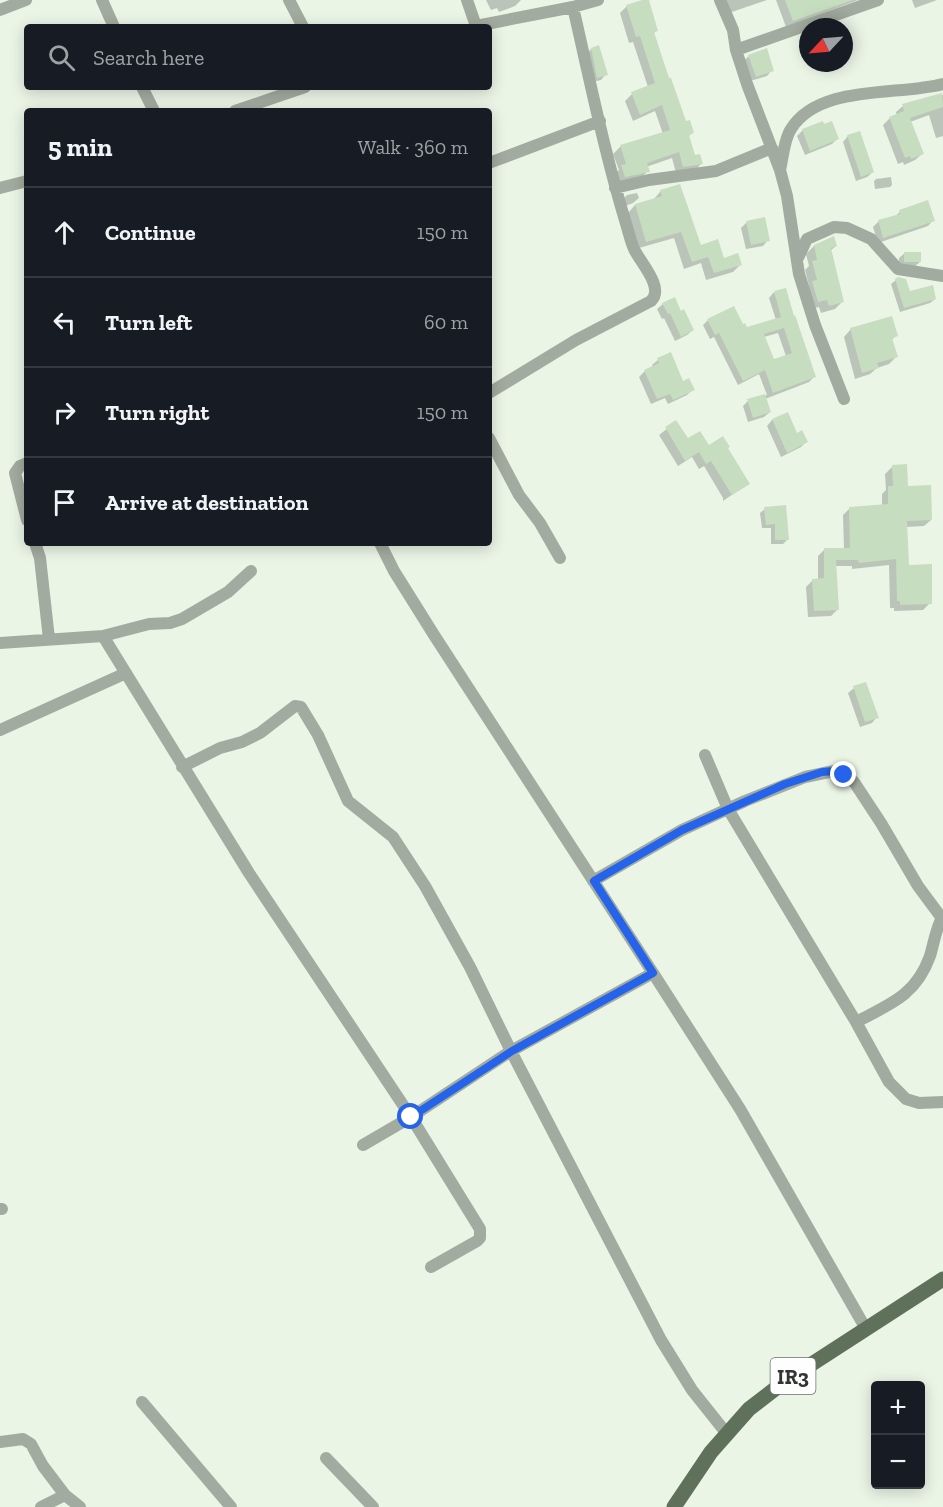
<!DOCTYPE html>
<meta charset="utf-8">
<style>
body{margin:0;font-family:"Zilla Slab",serif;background:#20242c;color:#f1f3f6}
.controls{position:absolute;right:18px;bottom:18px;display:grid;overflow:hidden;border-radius:6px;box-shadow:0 3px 15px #0003}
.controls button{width:54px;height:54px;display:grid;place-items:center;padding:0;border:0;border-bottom:2px solid #363941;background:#171b24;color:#f1f3f6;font:30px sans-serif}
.compass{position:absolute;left:799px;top:18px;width:54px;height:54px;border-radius:50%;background:#171b24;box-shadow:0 3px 15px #0003;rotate:244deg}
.stop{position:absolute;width:18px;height:18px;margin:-14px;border:4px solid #2563eb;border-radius:50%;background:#fff}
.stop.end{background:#2563eb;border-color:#fff;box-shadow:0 2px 6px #0008}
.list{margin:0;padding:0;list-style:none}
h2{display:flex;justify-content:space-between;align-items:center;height:78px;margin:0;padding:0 24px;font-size:26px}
h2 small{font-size:20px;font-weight:400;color:#9ea1a6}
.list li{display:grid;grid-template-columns:39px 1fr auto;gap:18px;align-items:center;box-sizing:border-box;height:90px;padding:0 24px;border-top:2px solid #363941}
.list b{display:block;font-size:22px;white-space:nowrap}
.list em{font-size:20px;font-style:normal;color:#9ea1a6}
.icon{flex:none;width:33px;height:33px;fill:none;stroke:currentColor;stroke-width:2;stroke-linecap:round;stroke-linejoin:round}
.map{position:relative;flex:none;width:943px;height:1507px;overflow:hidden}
.search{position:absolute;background:#171b24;box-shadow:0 3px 15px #0003;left:24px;top:24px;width:468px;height:66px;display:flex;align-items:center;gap:15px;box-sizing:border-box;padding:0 21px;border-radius:6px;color:#9ea1a6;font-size:22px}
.panel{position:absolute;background:#171b24;box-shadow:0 3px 15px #0003;left:24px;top:108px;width:468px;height:438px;border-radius:6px}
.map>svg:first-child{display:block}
.shadow{fill:#0003;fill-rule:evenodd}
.building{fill:#c7ddc0;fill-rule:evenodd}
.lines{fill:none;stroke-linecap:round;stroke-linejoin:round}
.minor{stroke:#a2ab9f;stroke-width:12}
.primary{stroke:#60715b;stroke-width:15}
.route{stroke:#2563eb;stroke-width:8}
.labels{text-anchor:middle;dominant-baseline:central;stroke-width:4.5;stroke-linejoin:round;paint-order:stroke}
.shield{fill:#fefefe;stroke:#6e726e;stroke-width:1.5}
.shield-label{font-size:21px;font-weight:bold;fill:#313630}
</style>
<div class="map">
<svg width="943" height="1507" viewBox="0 0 943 1507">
<rect width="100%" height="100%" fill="#eaf5e6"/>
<path class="shadow" d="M486,0H521L515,6L499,12L497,8L491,10Z
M648,0L657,30L653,34L685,123L692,133L688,137L694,157L701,164L694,171L676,173L672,158L646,167L648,171L641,178L618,183L615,173L619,170L613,154L620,147L663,134L655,111L633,121L625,101L632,94L648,87L633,42L629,43L620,13L627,6Z
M720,0H767L726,14Z
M776,0H858L786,27Z
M912,0H937L915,8Z
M591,49L606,74L601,80L592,82L586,55Z
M749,56L772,70L767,76L750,81L743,61Z
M943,95V136L936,138L929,115L910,122L922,154L915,160L904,165L903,162L898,164L883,125L890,118L897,116L896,112L903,106L929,97Z
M803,130L837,139L832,144L805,155L797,136Z
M848,136L873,172L867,177L856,181L843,142Z
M891,177L892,185L890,187L875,189L874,181L876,179Z
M661,191L700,246L723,260L741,264L733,272L706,280L701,263L684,269L674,238L639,248L628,213L635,205L654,199Z
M637,193L639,198L633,203L623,207L621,201L627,195Z
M900,212L933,220L928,226L878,243L873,227L879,221L894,217Z
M764,219L768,240L763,246L746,249L741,228L746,223Z
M814,246H836L830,251L843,301L835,309L821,313L819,307L810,309L809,286L805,270L809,266L806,254Z
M905,253L920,262L914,267L899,266V258Z
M896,280L909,293L935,299L930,303L900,312L891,284Z
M774,292L815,376L809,382L765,399L770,412L764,417L748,422L743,406L748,401L767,395L759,374L738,385L714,337L710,339L703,325L708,320L746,328L776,320L769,298ZM778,333L786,356L774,361L764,337Z
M663,304L681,313L693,330L687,335L675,341L664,318L662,319L657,309Z
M851,329L896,336L891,340L896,357L889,364L877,368L870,374L855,379L844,337Z
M658,360L683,383L693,389L687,395L668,404L665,398L651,404L639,377L645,371L653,367L652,365Z
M787,414L796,435L806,442L801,447L781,457L767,426L772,420Z
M676,422L687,440L708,447L727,449L748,484L723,501V498L704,466L699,469L692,457L678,466L659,435Z
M892,467L931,520L924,526L906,527L908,566L930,603L923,610L894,611V608H890L889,565L852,569V566H835L838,609L831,616L808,617L806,587L813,580H818V556L825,549H844L843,515L850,508L882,506V494L886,490L885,474Z
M765,509L788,539L783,544H771V528H762L760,513Z
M854,688L877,717L872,723L860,727L848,693Z"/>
<path class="building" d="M642,0H649L658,31L654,32L669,78H671L686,121L690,120L694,133L689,135L695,155L700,154L703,164L683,167L679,152L647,163L650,172L625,177L621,165L626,164L620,145L670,130L662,105L640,115L631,92L655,83L640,36L636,37L626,5Z
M785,0H853L793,21Z
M599,45L608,75L597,78L591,48Z
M767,48L774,71L756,77L748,55Z
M942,93L943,107L910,118L924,154L911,159L910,156L905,158L889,117L904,111L902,104Z
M823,121L824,124L832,121L839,139L810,151L802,129Z
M860,131L874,172L861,177L847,135Z
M680,184L701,245L718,239L724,258L738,253L742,265L714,273L708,257L692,262L681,232L646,242L635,204L662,196L660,190Z
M928,200L935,221L883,238L878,220L900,214L899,210Z
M765,217L770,241L751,245L746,221Z
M834,236L837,246L831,248L844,302L829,306L827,300L818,302L812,281L817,280L812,261L817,260L814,245Z
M904,252H921V262H904Z
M898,277L906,279L910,291L933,285L936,299L904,308L895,279Z
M786,288L794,316L795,315L816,377L773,393L765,370L743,381L719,333L715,335L707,319L734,306L743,324L745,323L747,327L781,317L774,291ZM784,328L792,353L774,359L764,334Z
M675,297L681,311L684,309L694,330L681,337L670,313L668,314L662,303Z
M892,316L898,336L892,338L898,357L877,363L879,368L862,373L850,328Z
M671,352L683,381L689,378L695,390L673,400L670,394L657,399L644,370L659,363L657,358Z
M765,394L771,412L753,418L747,399Z
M788,412L797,433L802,430L808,442L787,453L772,419Z
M676,420L688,438L700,431L709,445L723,436L730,447L728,448L750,484L732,495L711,461L706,464L699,452L685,461L665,427Z
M907,464L908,486L931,485L932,520L907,521L909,565L932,564V604L900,605V601H897L896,559L859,563L858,560H836L839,610L814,611L812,579L824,578V548H850L849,507L888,504V486H893L892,465Z
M786,505L789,540H775V524L766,525L764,507Z
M866,682L879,718L865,722L853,686Z"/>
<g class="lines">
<path class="minor" d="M102,0L114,27
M289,0L303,27
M467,0L476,26L573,7L598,0
M720,0L733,30L736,50L747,84L780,170L787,196L799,274L815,325L844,399
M0,10L26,0
M736,50L878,0
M142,87L154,111
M235,111L305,87
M489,163L600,121
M780,170C783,158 784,139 791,129C819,84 898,96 943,84
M0,188L27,181
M615,188L649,180L716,171L772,148
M797,260L807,239L834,227L847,228L871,239L898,269L943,276
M489,393L576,340L651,301C665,288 640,262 634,249C631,242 629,234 627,227C605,155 590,81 573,7
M489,438L519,495L540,523L560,558
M27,463L20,466L15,473L27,520
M35,543L40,558L49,639
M380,543L394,571L434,635L653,973
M103,636L149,624L170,623L182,619L228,592L251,571
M0,643L103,636L249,873L411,1117L511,1051L653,973L740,1109L866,1329
M0,730L126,673
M705,755L728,809L856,1022L889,1082L906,1099L919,1103L943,1102
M182,767L220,748L242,742L260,733L295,706L301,707L318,735L348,801L393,837L425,886L470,967L511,1051L661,1340L692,1390L727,1434
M593,881L682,830L745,801L805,777L834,771L845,775L854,782L881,823L918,886L941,917
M856,1022C891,1004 916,995 930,956C934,943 936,927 943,916
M363,1145L411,1117L480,1229V1238L477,1241L431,1267
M0,1209H2
M142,1402L231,1507
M0,1442L23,1439L31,1444L43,1466L65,1495L80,1507
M326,1458L373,1507
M41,1507L65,1495"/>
<path class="primary" d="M674,1507L711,1452L749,1409L784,1382L943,1279"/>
</g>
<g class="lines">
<path class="route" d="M411,1117L512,1051L653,973L594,881L682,830L785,784L822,772L834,771L844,775"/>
</g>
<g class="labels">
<rect class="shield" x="770.5" y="1358" width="45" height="36" rx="4.5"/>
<g class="shield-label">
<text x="793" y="1376">IR3</text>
</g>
</g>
</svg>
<div class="controls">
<button>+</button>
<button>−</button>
</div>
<svg class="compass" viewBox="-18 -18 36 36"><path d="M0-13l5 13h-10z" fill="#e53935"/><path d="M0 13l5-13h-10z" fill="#9ea1a6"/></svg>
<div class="stop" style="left:411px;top:1117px"></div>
<div class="stop end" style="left:844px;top:775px"></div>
<div class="search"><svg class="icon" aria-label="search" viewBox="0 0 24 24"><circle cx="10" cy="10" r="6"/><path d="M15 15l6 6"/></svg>Search here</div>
<section class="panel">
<h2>5 min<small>Walk · 360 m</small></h2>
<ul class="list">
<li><svg class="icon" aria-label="ahead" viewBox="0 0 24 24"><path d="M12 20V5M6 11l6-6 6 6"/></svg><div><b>Continue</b></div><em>150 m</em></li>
<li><svg class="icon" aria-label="left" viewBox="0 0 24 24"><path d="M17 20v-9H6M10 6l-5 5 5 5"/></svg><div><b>Turn left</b></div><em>60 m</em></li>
<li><svg class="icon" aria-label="right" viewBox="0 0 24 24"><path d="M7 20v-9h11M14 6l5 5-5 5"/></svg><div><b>Turn right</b></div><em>150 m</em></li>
<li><svg class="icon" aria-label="arrive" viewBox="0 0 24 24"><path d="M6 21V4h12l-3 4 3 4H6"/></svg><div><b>Arrive at destination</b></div></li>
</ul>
</section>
</div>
